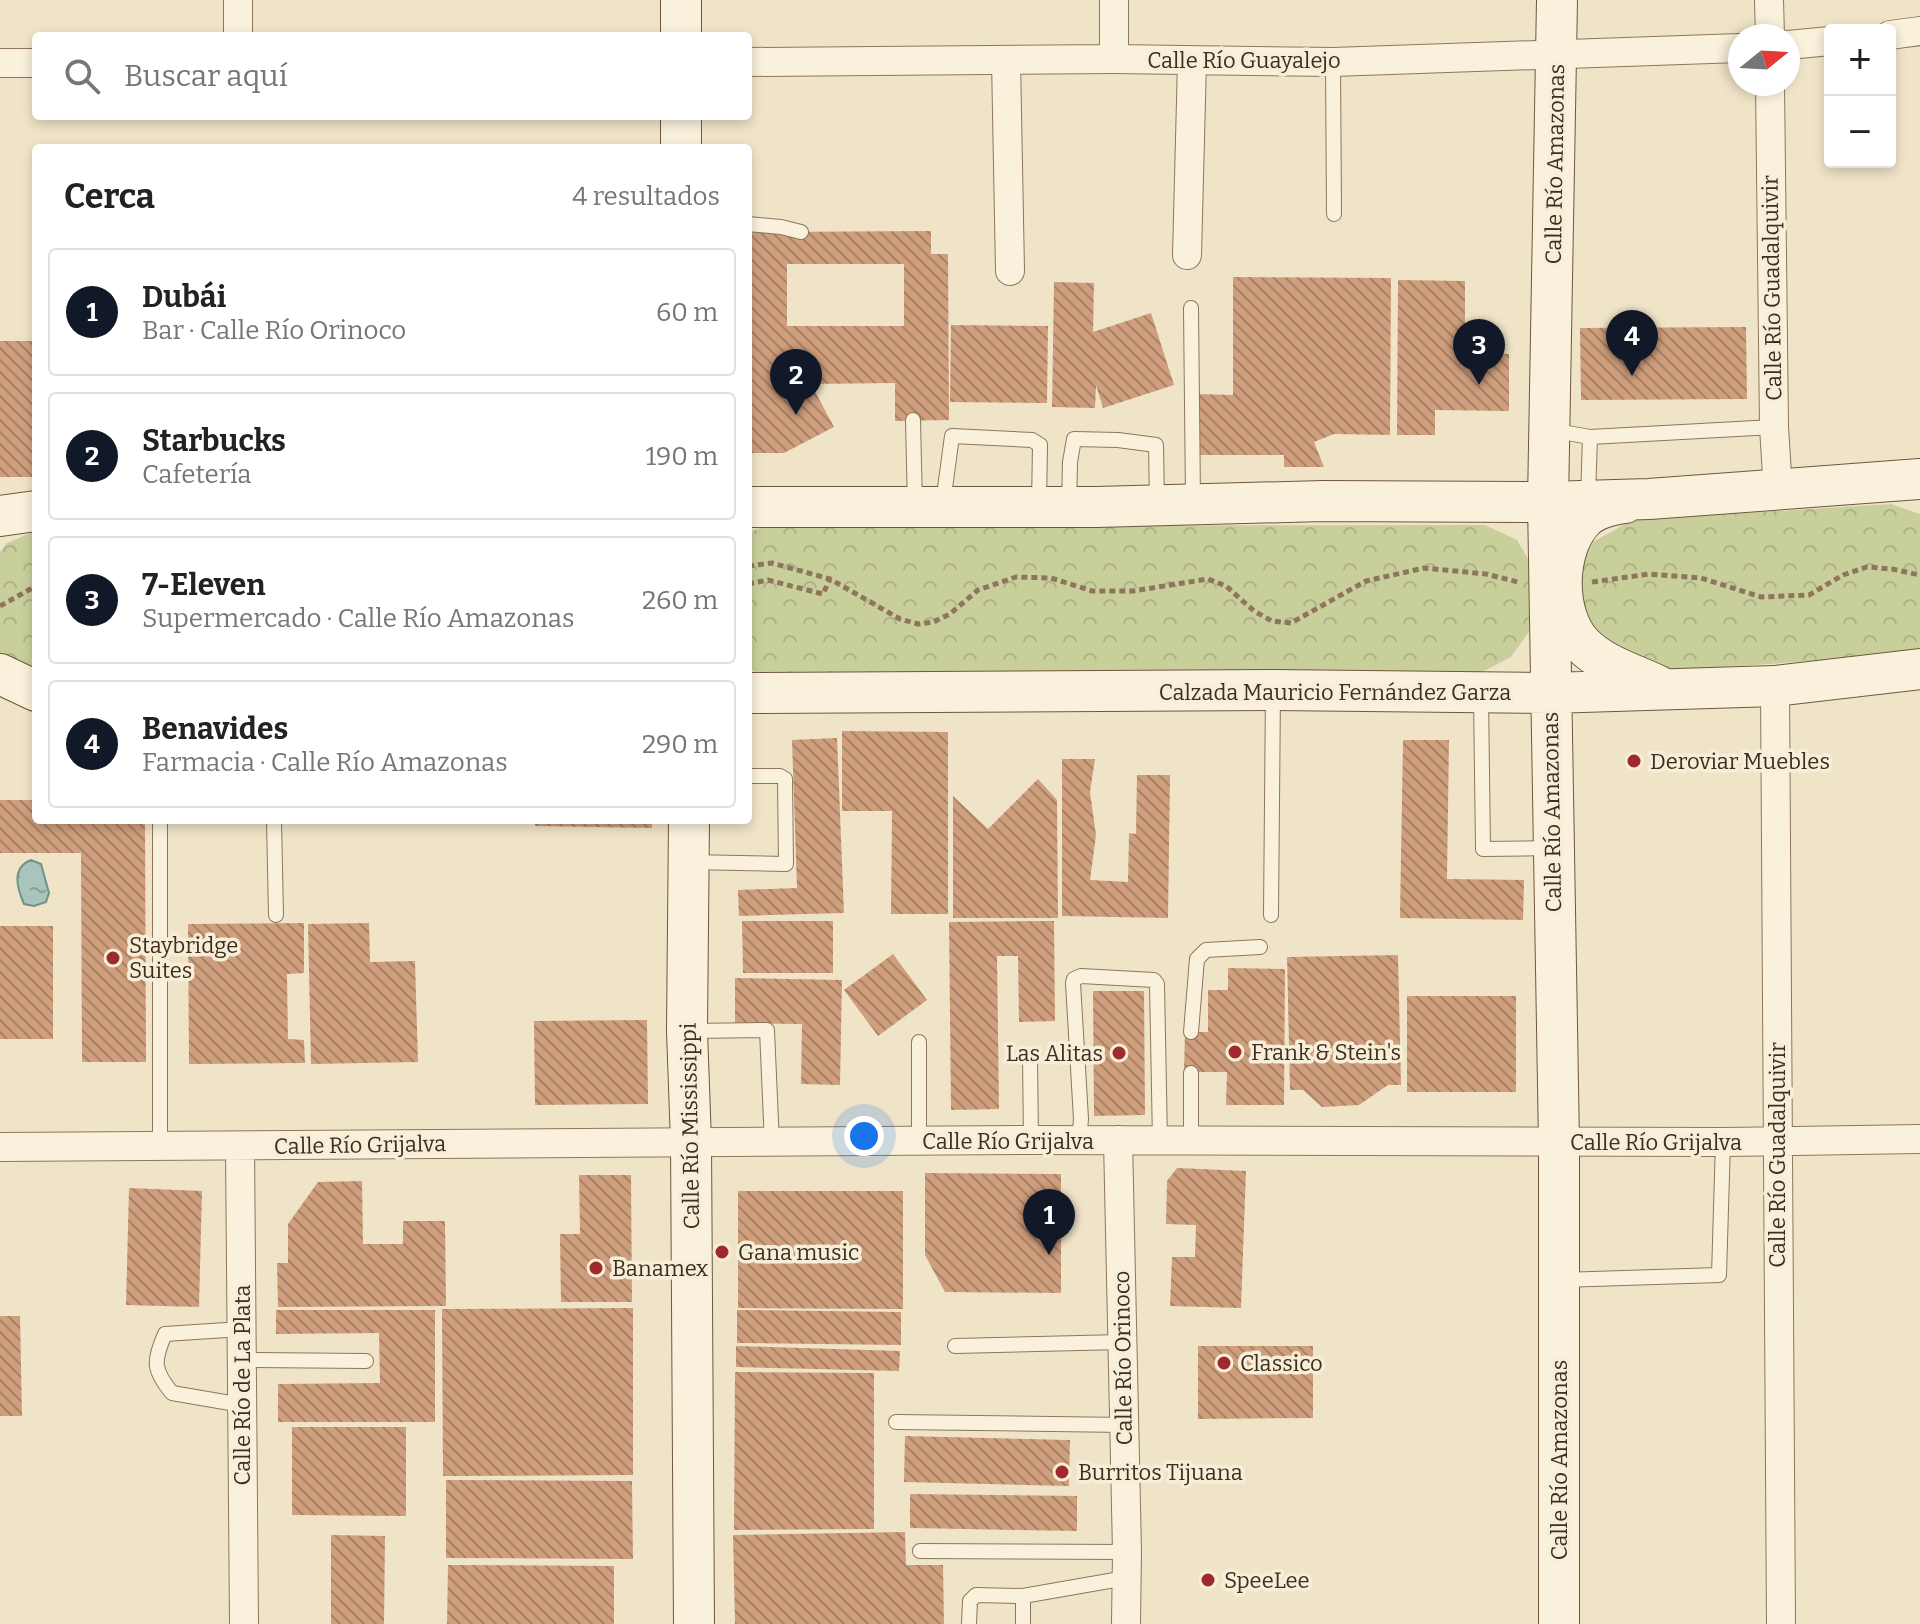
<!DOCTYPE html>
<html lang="es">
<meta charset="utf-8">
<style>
body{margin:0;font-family:Bitter,serif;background:#f6f6f6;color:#222}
.controls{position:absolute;right:24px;top:24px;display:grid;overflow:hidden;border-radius:8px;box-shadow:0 4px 12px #0003}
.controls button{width:72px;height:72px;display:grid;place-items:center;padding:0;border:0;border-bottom:2px solid #e0e0e0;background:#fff;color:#222;font:40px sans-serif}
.compass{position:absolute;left:1728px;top:24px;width:72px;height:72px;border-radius:50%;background:#fff;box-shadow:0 4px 12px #0003;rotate:72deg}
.you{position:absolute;left:864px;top:1136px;width:28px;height:28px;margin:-20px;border:6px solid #fff;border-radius:50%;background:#1a73e8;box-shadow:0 0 0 12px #1a73e833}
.badge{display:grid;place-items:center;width:52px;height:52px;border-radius:50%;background:#111827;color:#fff;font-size:26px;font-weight:700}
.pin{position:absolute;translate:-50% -66px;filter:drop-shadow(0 2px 4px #0008)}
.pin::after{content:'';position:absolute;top:42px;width:28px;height:24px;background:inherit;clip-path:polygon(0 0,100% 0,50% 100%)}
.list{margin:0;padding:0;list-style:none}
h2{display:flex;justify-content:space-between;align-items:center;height:104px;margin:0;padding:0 32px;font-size:34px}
h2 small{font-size:26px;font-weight:400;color:#767676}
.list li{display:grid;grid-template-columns:52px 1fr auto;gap:24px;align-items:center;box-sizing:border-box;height:128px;margin:0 16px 16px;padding:0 16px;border:2px solid #e0e0e0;border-radius:8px}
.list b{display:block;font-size:30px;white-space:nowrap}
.list p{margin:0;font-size:26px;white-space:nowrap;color:#767676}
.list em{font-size:26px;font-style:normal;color:#767676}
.icon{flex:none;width:44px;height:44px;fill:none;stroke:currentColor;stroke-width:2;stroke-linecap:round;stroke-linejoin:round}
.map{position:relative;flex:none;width:1920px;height:1624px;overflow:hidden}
.search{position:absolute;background:#fff;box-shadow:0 4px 12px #0003;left:32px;top:32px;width:720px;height:88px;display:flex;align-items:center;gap:20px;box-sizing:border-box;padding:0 28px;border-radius:8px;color:#767676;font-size:30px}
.panel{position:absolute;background:#fff;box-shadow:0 4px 12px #0003;left:32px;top:144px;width:720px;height:680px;border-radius:8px}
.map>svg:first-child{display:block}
.park{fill:url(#park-crowns)}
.water{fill:url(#water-ripples);stroke:#6f938a;stroke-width:2}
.building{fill:url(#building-back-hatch);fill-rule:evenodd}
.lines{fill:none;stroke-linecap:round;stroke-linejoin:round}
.lane-casing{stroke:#8d765c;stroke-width:16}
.street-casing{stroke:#8d765c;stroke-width:30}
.secondary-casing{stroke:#6f573f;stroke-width:42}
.path{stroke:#8d765c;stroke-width:5;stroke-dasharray:6 4;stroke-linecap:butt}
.lane{stroke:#faf1dc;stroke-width:14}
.street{stroke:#faf1dc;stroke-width:28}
.secondary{stroke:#faf1dc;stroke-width:40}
.poi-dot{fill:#9e2a2b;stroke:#f7eed8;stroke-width:3}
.labels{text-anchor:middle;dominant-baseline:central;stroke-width:7;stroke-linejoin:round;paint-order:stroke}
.street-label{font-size:22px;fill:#3d2e20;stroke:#f7eed8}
.poi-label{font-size:22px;fill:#3d2e20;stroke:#f7eed8;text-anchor:start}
</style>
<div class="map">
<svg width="1920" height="1624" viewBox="0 0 1920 1624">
<defs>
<pattern id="park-crowns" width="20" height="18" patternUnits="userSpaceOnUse" patternTransform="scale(2)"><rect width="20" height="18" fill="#c9cf9b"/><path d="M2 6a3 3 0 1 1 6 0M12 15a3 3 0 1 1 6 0" fill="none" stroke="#aeb285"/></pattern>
<pattern id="water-ripples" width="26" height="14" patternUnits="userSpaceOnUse" patternTransform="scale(2)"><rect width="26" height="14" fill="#a9c4bc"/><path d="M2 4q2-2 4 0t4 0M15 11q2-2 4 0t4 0" fill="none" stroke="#8ba098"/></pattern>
<pattern id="building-back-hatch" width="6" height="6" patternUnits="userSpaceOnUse" patternTransform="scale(2)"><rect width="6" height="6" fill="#cf9f7d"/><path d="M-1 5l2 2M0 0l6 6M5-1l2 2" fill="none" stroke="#a98266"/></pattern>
</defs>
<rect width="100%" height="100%" fill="#f0e4c8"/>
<path class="park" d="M1891,504L1920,514V649L1912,654L1639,673L1587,642L1579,567L1593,542L1632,520Z
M1485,525L1517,540L1534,569L1531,629L1511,657L1480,673L758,674L748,668V533L764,526Z
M36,531V674L0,655V552L7,543Z"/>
<path class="water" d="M31,860L41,864L49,893L46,902L34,906L24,904C17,888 11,868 31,860Z"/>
<path class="building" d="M931,231V254H948L949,420L895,421V383L811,384L834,427L784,453H748V232ZM787,264H904V326H787Z
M1233,277L1391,278L1390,435L1334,434L1314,442L1324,467H1284V455H1196V394L1233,395Z
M1398,280L1465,281V353L1509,354V411L1435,410V435H1397Z
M1054,282L1094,283L1093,332L1151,313L1174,385L1103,408L1096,385L1095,408L1052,407Z
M951,325L1048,326L1047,403L950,402Z
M1746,327L1747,399L1581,400L1580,328Z
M0,341H36V477H0Z
M842,731L948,732V914H891L892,811H842Z
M837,738L844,913L739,916L738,890L797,888L792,740Z
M1403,740H1449L1447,879L1524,880L1523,920L1400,918Z
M1062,759H1095L1090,792L1096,835L1090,880L1128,882L1129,833L1136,834L1137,775H1170L1168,918L1062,916Z
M1038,779L1057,800L1058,918H953V796L988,829Z
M0,800H36V820H145L146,1062H82L81,853H0Z
M535,820H652V828L535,826Z
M742,921H833V973H743Z
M1054,921L1055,1021L1019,1022L1018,956H997L999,1109L951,1110L949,922Z
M304,923V973L287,974L288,1039L304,1040L305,1063L189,1064L188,924Z
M369,923L370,962L415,961L418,1062L311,1064L308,924Z
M0,926H53V1039H0Z
M893,954L927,1000L878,1036L844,990Z
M1398,955L1401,1085H1388L1359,1105L1322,1107L1303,1090H1290L1287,957Z
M1228,968L1285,969L1284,1105H1226L1227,1072H1184L1185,1032H1208V990H1228Z
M735,978L842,980L840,1085L801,1084L802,1024L735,1023Z
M1093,991H1144L1145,1115L1094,1116Z
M1407,996H1516V1092H1407Z
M647,1020L648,1104L535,1105L534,1021Z
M1177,1168L1246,1171L1241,1308L1170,1306L1172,1257H1195L1196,1225L1166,1224L1167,1181Z
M925,1173L1061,1174V1293L945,1292L925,1255Z
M579,1175H631L632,1302H561L560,1234H580Z
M362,1181L363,1244H403V1221H445L446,1306L278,1307L277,1263H288V1224L318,1182Z
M129,1188L202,1191L199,1307L126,1305Z
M738,1191H903V1309L738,1308Z
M633,1308V1475L443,1476L442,1309Z
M276,1310H435V1422H278V1384L380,1383L379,1333L276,1334Z
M737,1310L901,1312V1345L737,1343Z
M0,1316H20L22,1416H0Z
M736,1346L900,1351L899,1371L736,1367Z
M1198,1346H1313V1418L1198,1419Z
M735,1372L874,1373V1529L734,1530Z
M292,1427H406V1516L292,1515Z
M905,1436L1070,1440L1069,1486L904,1482Z
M446,1480L632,1481L633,1559L446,1558Z
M910,1494L1077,1496V1531L910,1528Z
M905,1532L906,1565H943L944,1624H735L733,1535Z
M331,1535L385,1536L384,1624H331Z
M448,1565L614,1566V1624H447Z"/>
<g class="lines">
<defs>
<path id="lane" d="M1333,62L1334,214
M748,224L781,227L801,232
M1191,308L1193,500
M913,420L915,506
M1551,430L1590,437L1774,427
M1588,497L1590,437
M943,503L952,436L1032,440L1040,445L1039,504
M1069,507L1070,462L1074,439L1118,440L1156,445L1157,502
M1481,696L1483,849L1553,848
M160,820V1146
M274,820L276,915
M690,862L786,864L785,779L780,776H748
M1271,915L1273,690
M690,1031L767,1030L772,1144
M1191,1032L1197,959L1206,950L1260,947
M919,1042V1142
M1030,1058L1031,1140
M1079,1141L1081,1119L1073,983L1074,979L1081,976L1154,980L1157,984L1160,1141
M1191,1141V1073
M1561,1280L1719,1275L1723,1142
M242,1329L165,1334C153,1361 153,1370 172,1393L242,1405
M955,1346L1122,1342
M242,1360L366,1361
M896,1422L1125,1425
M920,1551L1127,1552
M1023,1596V1624
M969,1624L970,1601L976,1595L1023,1596L1126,1578"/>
<path id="street" d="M1114,0V59
M1769,0L1770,36
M1890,35L1920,31
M238,36V0
M1788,45L1830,41
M1006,60L1010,271
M748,62L1114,59L1333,62L1740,48
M0,63H36
M1770,84L1774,427L1778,491
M1187,255L1192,62
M1775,686L1781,1624
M1118,1140L1127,1552L1126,1624
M240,1146L244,1624
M0,1147L1031,1140L1723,1142L1920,1139"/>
<path id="secondary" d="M681,0V36
M1557,0L1548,502L1559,1143V1624
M681,116V148
M1625,503C1611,505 1596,508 1585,518C1555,547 1554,614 1582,644C1602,665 1634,674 1659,686
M748,507H1096L1323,501L1548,502L1649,499L1920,479
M0,516L36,511
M0,674L36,691
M748,693L1273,690L1550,693L1775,686L1920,669
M689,820L687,1031L691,1142L694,1624"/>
</defs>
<use href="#lane" class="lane-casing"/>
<use href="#street" class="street-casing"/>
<use href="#secondary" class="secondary-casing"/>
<path class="path" d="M748,566L772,563L830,579L900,619L918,624L933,622L950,614L978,590L1016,577L1051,578L1092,591H1133L1208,579L1226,586L1254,611L1272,621L1291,623L1366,581L1424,568L1486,574L1518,582
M1592,582L1649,574L1701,578L1761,597L1809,595L1843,575L1867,567L1892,569L1920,575
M748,584L768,580L823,594L830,579
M0,606L36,586"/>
<use href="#lane" class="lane"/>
<use href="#street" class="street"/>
<use href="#secondary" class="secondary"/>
</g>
<g class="poi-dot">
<circle cx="1634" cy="761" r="8"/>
<circle cx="113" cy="958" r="8"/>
<circle cx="1235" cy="1052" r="8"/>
<circle cx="1119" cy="1053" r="8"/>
<circle cx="722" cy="1252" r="8"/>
<circle cx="596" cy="1268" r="8"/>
<circle cx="1224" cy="1363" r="8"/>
<circle cx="1062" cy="1472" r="8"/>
<circle cx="1208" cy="1580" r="8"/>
</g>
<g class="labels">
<g class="street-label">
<text x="1244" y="60">Calle Río Guayalejo</text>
<text transform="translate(1555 164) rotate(-89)">Calle Río Amazonas</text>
<text transform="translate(1772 288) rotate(-91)">Calle Río Guadalquivir</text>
<text x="1335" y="692">Calzada Mauricio Fernández Garza</text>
<text transform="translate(1552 812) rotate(-91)">Calle Río Amazonas</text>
<text transform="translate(690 1126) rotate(-91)">Calle Río Mississippi</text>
<text x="1008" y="1141">Calle Río Grijalva</text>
<text x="1656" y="1142">Calle Río Grijalva</text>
<text transform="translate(360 1145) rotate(-1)">Calle Río Grijalva</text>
<text transform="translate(1777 1155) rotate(-90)">Calle Río Guadalquivir</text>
<text transform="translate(1123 1358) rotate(-91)">Calle Río Orinoco</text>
<text transform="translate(242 1385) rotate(-90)">Calle Río de La Plata</text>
<text transform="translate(1559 1460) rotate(-90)">Calle Río Amazonas</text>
</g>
<g class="poi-label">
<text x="1650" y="761">Deroviar Muebles</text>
<text x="129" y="945">Staybridge<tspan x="129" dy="25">Suites</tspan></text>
<text x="1251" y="1052">Frank &amp; Stein's</text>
<text x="1103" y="1053" text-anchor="end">Las Alitas</text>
<text x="738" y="1252">Gana music</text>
<text x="612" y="1268">Banamex</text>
<text x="1240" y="1363">Classico</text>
<text x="1078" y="1472">Burritos Tijuana</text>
<text x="1224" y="1580">SpeeLee</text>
</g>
</g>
</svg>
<div class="controls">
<button>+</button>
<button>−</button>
</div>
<svg class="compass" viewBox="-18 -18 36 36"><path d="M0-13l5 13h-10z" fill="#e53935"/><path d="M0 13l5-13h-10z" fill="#767676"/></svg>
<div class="you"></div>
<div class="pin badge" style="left:1049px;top:1255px">1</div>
<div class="pin badge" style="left:796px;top:415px">2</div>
<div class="pin badge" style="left:1479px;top:385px">3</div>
<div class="pin badge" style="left:1632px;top:376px">4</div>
<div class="search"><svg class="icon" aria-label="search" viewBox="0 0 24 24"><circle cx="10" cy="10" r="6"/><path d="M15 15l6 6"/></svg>Buscar aquí</div>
<section class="panel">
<h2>Cerca<small>4 resultados</small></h2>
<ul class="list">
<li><span class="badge">1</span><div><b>Dubái</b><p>Bar · Calle Río Orinoco</p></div><em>60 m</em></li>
<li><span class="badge">2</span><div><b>Starbucks</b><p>Cafetería</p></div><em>190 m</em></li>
<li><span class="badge">3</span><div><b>7-Eleven</b><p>Supermercado · Calle Río Amazonas</p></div><em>260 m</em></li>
<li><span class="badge">4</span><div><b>Benavides</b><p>Farmacia · Calle Río Amazonas</p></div><em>290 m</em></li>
</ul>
</section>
</div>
